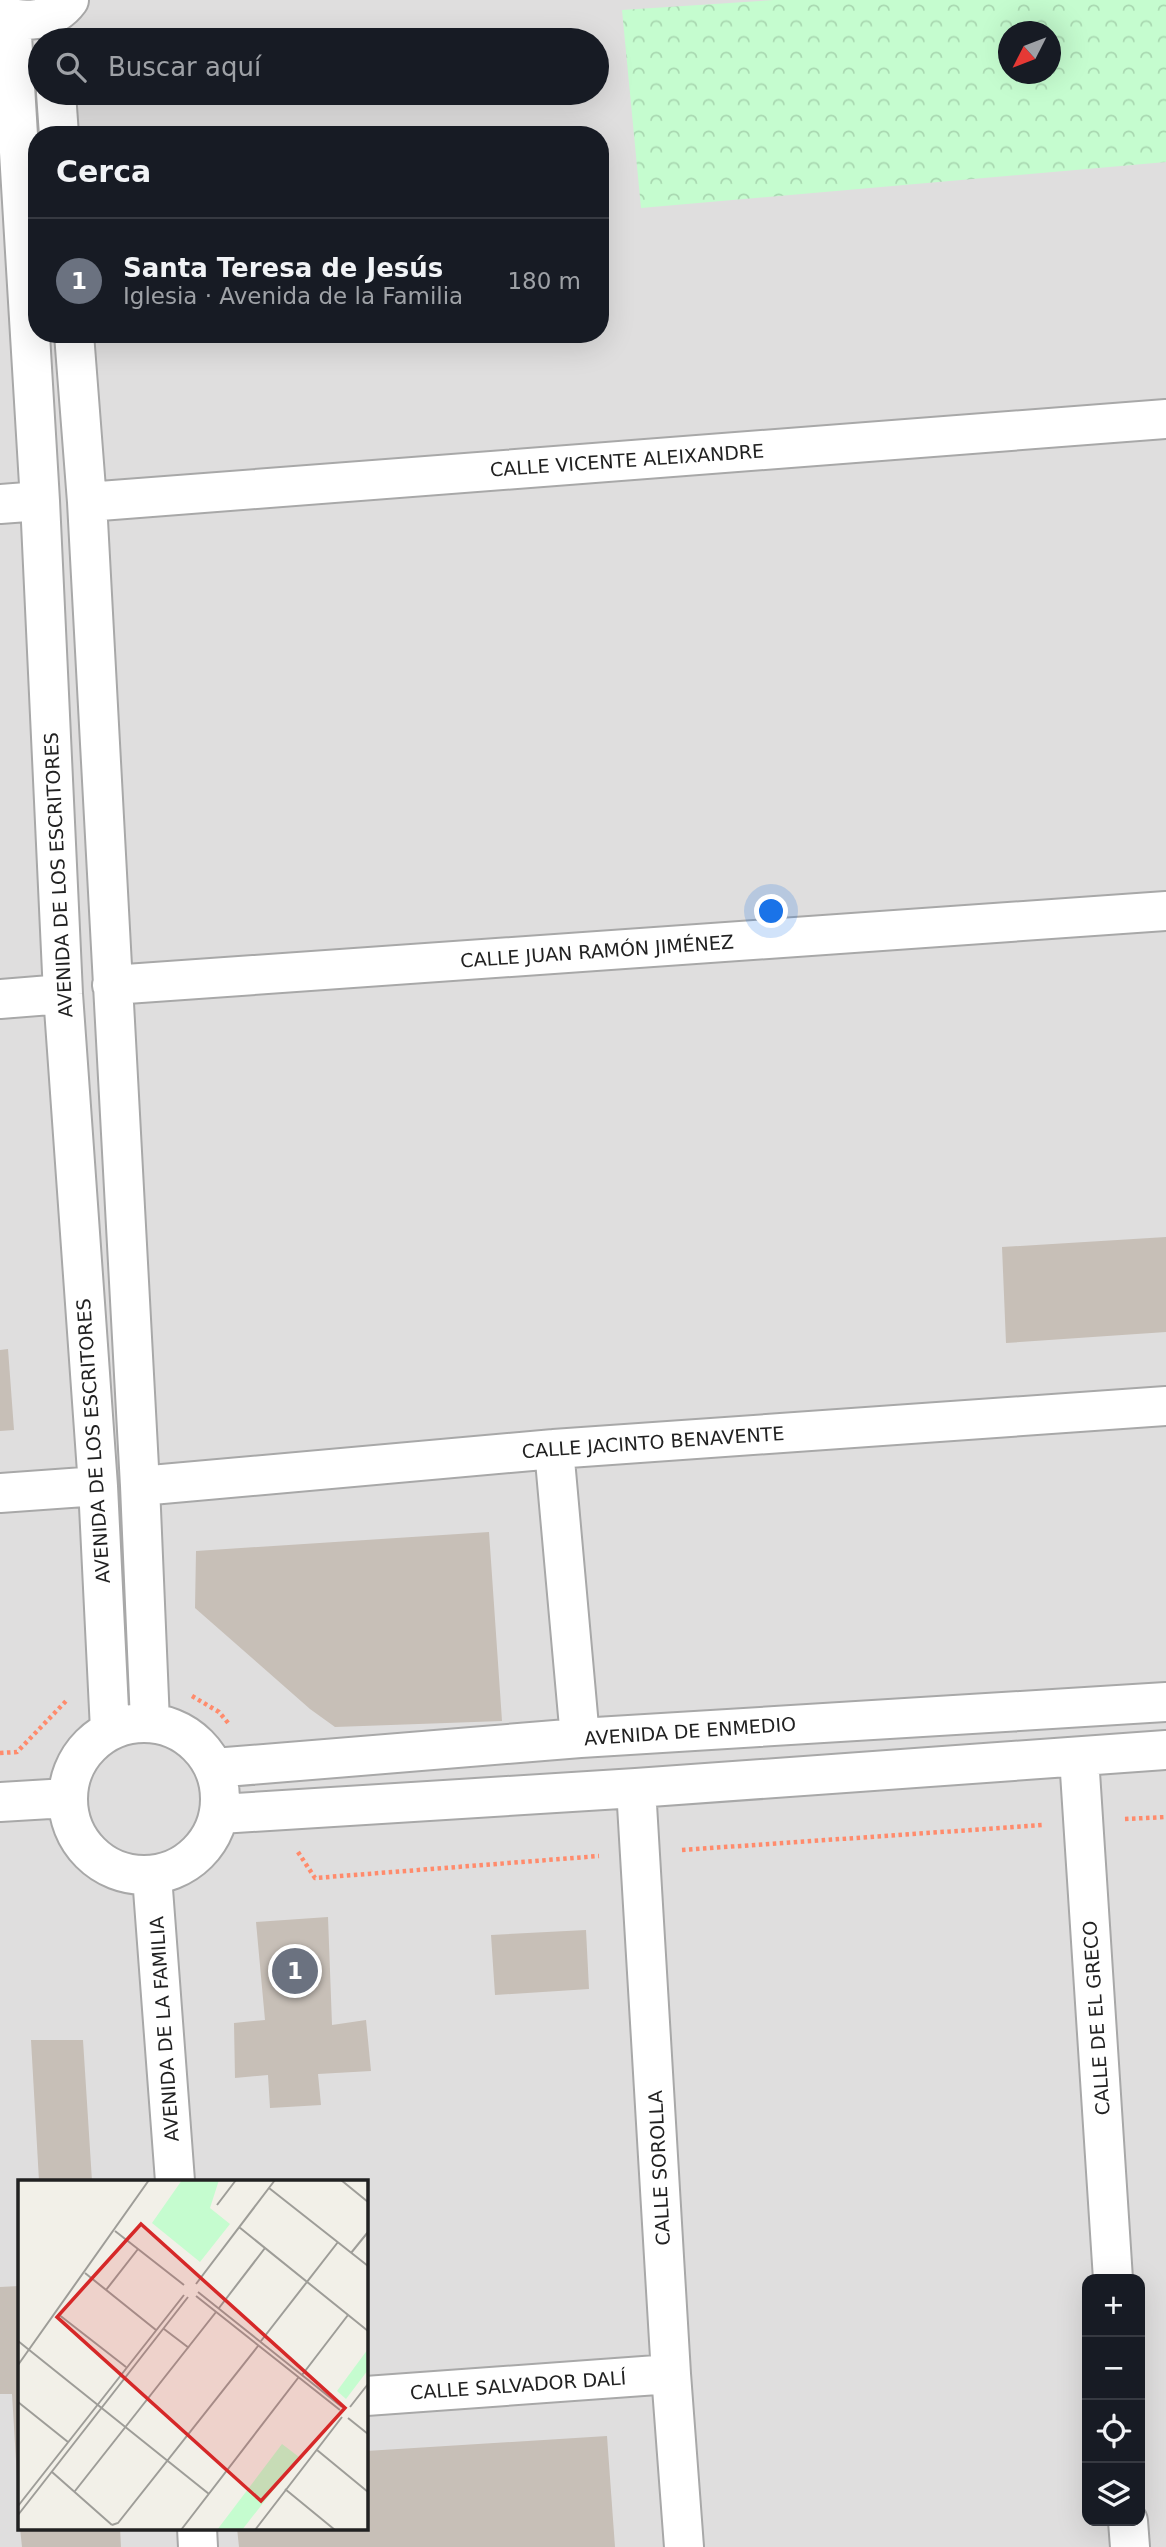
<!DOCTYPE html>
<html lang="es">
<meta charset="utf-8">
<style>
body{margin:0;font-family:"DejaVu Sans",sans-serif;background:#242831;color:#f1f3f6}
.controls{position:absolute;right:21px;bottom:21px;display:grid;overflow:hidden;border-radius:14px;box-shadow:0 7px 28px #0002}
.controls button{width:63px;height:63px;display:grid;place-items:center;padding:0;border:0;border-bottom:2px solid #363941;background:#171b24;color:#f1f3f6;font:35px sans-serif}
.compass{position:absolute;left:998px;top:21px;width:63px;height:63px;border-radius:50%;background:#171b24;box-shadow:0 7px 28px #0002;rotate:228deg}
.you{position:absolute;left:772px;top:912px;width:24px;height:24px;margin:-18px;border:5px solid #fff;border-radius:50%;background:#1a73e8;box-shadow:0 0 0 10px #1a73e833}
.badge{display:grid;place-items:center;width:46px;height:46px;border-radius:50%;background:#b45309;color:#fff;font-size:23px;font-weight:700}
.pin{position:absolute;translate:-50% -50%;border:4px solid #fff;box-shadow:0 2px 7px #0006}
.list{margin:0;padding:0;list-style:none}
h2{display:flex;justify-content:space-between;align-items:center;height:91px;margin:0;padding:0 28px;font-size:30px}
h2 small{font-size:23px;font-weight:400;color:#9ea1a6}
.list li{display:grid;grid-template-columns:46px 1fr auto;gap:21px;align-items:center;box-sizing:border-box;height:126px;padding:0 28px;border-top:2px solid #363941}
.list b{display:block;font-size:26px;white-space:nowrap}
.list p{margin:0;font-size:23px;white-space:nowrap;color:#9ea1a6}
.list em{font-size:23px;font-style:normal;color:#9ea1a6}
.icon{flex:none;width:38px;height:38px;fill:none;stroke:currentColor;stroke-width:2;stroke-linecap:round;stroke-linejoin:round}
.map{position:relative;flex:none;width:1166px;height:2547px;overflow:hidden}
.search{position:absolute;background:#171b24;box-shadow:0 7px 28px #0002;left:28px;top:28px;width:581px;height:77px;display:flex;align-items:center;gap:18px;box-sizing:border-box;padding:0 24px;border-radius:38px;color:#9ea1a6;font-size:26px}
.panel{position:absolute;background:#171b24;box-shadow:0 7px 28px #0002;left:28px;top:126px;width:581px;height:217px;border-radius:28px}
.map>svg:first-child{display:block}
.residential{fill:#dfdede;fill-rule:evenodd}
.park{fill:url(#park-crowns);fill-rule:evenodd}
.building{fill:#c7bfb7}
.lines{fill:none;stroke-linecap:round;stroke-linejoin:round}
.minor-casing{stroke:#a8a8a8;stroke-width:42}
.path{stroke:#ff8b6c;stroke-width:4.5;stroke-dasharray:3.5 3.5;stroke-linecap:butt}
.minor{stroke:#fff;stroke-width:38}
.labels{text-anchor:middle;dominant-baseline:central;stroke-width:7;stroke-linejoin:round;paint-order:stroke}
.street-label{font-size:19px;fill:#212121;stroke:#fff}
.inset-road{fill:none;stroke:#9e9d98;stroke-width:2}
.view{fill:#d62828;fill-opacity:0.15;stroke:#d62828;stroke-width:3.5}
.inset-edge{fill:none;stroke:#212121;stroke-width:3.5}
</style>
<div class="map">
<svg width="1166" height="2547" viewBox="0 0 1166 2547">
<defs>
<pattern id="park-crowns" width="20" height="18" patternUnits="userSpaceOnUse" patternTransform="scale(1.75)"><rect width="20" height="18" fill="#c5fccf"/><path d="M2 6a3 3 0 1 1 6 0M12 15a3 3 0 1 1 6 0" fill="none" stroke="#a9d8b1"/></pattern>
</defs>
<rect width="100%" height="100%" fill="#f2f0e8"/>
<path class="residential" d="M0,0H1166V2547H0ZM1009,32H1050V74H1009ZM40,40H597V93H40ZM37,135H600V334H37ZM19,2181H366V2528H19ZM1087,2279H1140V2521H1087Z"/>
<path class="park" d="M774,0H1166V162L641,208L622,10ZM1009,32H1050V74H1009Z"/>
<path class="building" d="M1166,1237V1332L1006,1343L1002,1247Z
M8,1349L14,1430L0,1431V1350Z
M489,1532L502,1721L335,1727L310,1709L195,1608L196,1551Z
M328,1917L332,2025L366,2020L371,2071L318,2074L321,2105L270,2108L268,2075L235,2078L234,2023L265,2020L256,1922Z
M586,1930L589,1989L495,1995L491,1935Z
M31,2040H83L92,2181H39Z
M19,2286V2477H17L12,2394H0V2287Z
M607,2436L615,2547H239L237,2528H366V2451Z
M20,2528H120L121,2547H22Z"/>
<g class="lines">
<defs>
<path id="minor" d="M0,14C23,24 53,22 69,0
M11,19L40,501L63,994L98,1486L110,1730
M56,93L59,135
M74,334L87,502L140,1486L150,1722
M87,502L1166,419
M0,504L40,501
M112,985L1166,911
M0,999L63,994
M554,1449L580,1738
M140,1486L554,1449L1166,1406
M0,1493L98,1486
M68 1799a76 76 0 1 1 152 0a76 76 0 1 1-152 0Z
M1079,1757L1113,2279
M214,1768L580,1738L1166,1702
M636,1788L671,2374L684,2547
M0,1802L67,1798
M220,1814L636,1788L1166,1750
M152,1876L175,2181
M366,2396L671,2374
M1128,2521L1130,2547
M197,2528L198,2547"/>
</defs>
<use href="#minor" class="minor-casing"/>
<path class="path" d="M192,1696L219,1712L229,1724
M0,1753L17,1752L68,1699
M1125,1819L1166,1817
M682,1850L1043,1825
M298,1852L315,1878L599,1856"/>
<use href="#minor" class="minor"/>
</g>
<g class="labels">
<g class="street-label">
<text transform="translate(627 460) rotate(-4)">CALLE VICENTE ALEIXANDRE</text>
<text transform="translate(58 875) rotate(-93)">AVENIDA DE LOS ESCRITORES</text>
<text transform="translate(597 951) rotate(-4)">CALLE JUAN RAMÓN JIMÉNEZ</text>
<text transform="translate(93 1441) rotate(-94)">AVENIDA DE LOS ESCRITORES</text>
<text transform="translate(653 1442) rotate(-4)">CALLE JACINTO BENAVENTE</text>
<text transform="translate(690 1731) rotate(-4)">AVENIDA DE ENMEDIO</text>
<text transform="translate(1096 2018) rotate(-94)">CALLE DE EL GRECO</text>
<text transform="translate(164 2029) rotate(-94)">AVENIDA DE LA FAMILIA</text>
<text transform="translate(659 2168) rotate(-93)">CALLE SOROLLA</text>
<text transform="translate(518 2385) rotate(-4)">CALLE SALVADOR DALÍ</text>
</g>
</g>
<g transform="translate(18 2180)">
<rect width="350" height="350" fill="#f2f0e8"/>
<path d="M164,0H201L192,28L212,44L182,82L134,43ZM350,169V190L328,219L319,211ZM264,264L281,277L224,350H199Z" fill="#c5fccf"/>
<path class="inset-road" d="M323,0L350,22M251,8L350,86M199,25L218,0M221,47L350,151M97,51L166,105M333,73L350,52M67,93L138,150M178,104L257,0M88,110L120,69M180,112L324,227M178,116L322,230M201,128L247,68M40,134L108,187M146,149L171,168M0,161L191,314M243,161L320,62M0,185L131,0M284,195L330,135M0,222L50,262M332,227L350,204M330,238L350,254M299,270L350,312M34,292L94,345M267,309L317,350M57,311L198,132M0,326L166,115M0,335L170,117M94,345L100,343L240,166M163,350L280,198M237,350L324,237"/>
<path class="view" d="M123,44L327,228L243,321L39,137Z"/>
<rect width="350" height="350" class="inset-edge"/>
</g>
</svg>
<div class="controls">
<button>+</button>
<button>−</button>
<button><svg class="icon" aria-label="locate" viewBox="0 0 24 24"><circle cx="12" cy="12" r="6"/><path d="M12 2v4M12 18v4M2 12h4M18 12h4"/></svg></button>
<button><svg class="icon" aria-label="layers" viewBox="0 0 24 24"><path d="M12 4l9 5-9 5-9-5zM3 14l9 5 9-5"/></svg></button>
</div>
<svg class="compass" viewBox="-18 -18 36 36"><path d="M0-13l5 13h-10z" fill="#e53935"/><path d="M0 13l5-13h-10z" fill="#9ea1a6"/></svg>
<div class="you"></div>
<div class="pin badge" style="left:295px;top:1971px;background:#6b7280">1</div>
<div class="search"><svg class="icon" aria-label="search" viewBox="0 0 24 24"><circle cx="10" cy="10" r="6"/><path d="M15 15l6 6"/></svg>Buscar aquí</div>
<section class="panel">
<h2>Cerca<small></small></h2>
<ul class="list">
<li><span class="badge" style="background:#6b7280">1</span><div><b>Santa Teresa de Jesús</b><p>Iglesia · Avenida de la Familia</p></div><em>180 m</em></li>
</ul>
</section>
</div>
